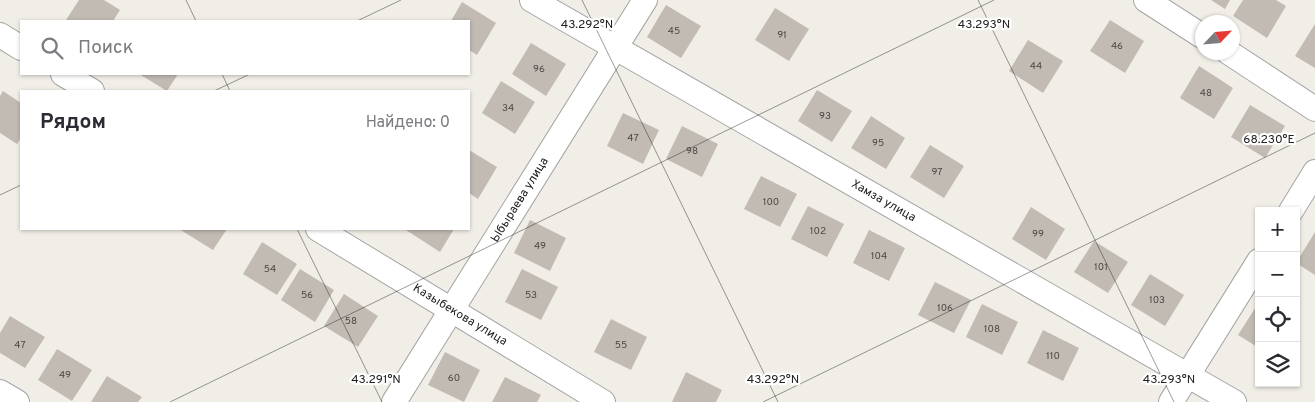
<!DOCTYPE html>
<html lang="ru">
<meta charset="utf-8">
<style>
body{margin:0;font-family:Overpass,sans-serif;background:#f2f2f3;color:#2b2b33}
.controls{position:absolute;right:15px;bottom:15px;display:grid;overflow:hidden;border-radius:0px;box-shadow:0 1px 4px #0004}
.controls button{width:45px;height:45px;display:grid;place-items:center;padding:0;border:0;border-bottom:1px solid #e1e1e2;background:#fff;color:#2b2b33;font:25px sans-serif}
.compass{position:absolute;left:1195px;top:15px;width:45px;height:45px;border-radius:50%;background:#fff;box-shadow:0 1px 4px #0004;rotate:64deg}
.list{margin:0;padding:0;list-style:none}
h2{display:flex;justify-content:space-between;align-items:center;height:65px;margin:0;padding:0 20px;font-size:21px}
h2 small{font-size:16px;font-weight:400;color:#7c7c81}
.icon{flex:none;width:28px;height:28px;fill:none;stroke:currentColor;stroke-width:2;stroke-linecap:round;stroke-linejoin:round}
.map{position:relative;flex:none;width:1315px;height:402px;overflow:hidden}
.search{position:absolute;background:#fff;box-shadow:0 1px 4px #0004;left:20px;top:20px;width:450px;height:55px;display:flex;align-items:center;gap:12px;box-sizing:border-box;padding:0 18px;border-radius:0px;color:#7c7c81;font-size:19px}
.panel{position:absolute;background:#fff;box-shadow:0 1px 4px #0004;left:20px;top:90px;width:450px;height:140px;border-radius:0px}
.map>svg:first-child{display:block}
.building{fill:#c2bbb4}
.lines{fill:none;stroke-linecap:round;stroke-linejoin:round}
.minor-casing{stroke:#a5a5a5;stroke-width:26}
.minor{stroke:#fff;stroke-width:24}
.ticks{fill:none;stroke:#212121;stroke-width:1;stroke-opacity:0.45}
.labels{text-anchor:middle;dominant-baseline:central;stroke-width:4.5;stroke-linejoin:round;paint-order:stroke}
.number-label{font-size:10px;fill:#494846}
.street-label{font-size:12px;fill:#212121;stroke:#fff}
.ticks-label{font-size:12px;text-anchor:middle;fill:#212121;stroke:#fff;stroke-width:4.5;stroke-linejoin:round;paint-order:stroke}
</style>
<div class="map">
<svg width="1315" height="402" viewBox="0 0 1315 402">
<rect width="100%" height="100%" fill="#f1eee7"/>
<path class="building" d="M79,0H104L120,10L113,21H68L66,20Z
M1211,0H1230L1225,9Z
M1243,0H1276L1286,6L1267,38L1233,16Z
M462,2L496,23L477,55L469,50V21H451Z
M666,5L701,26L681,58L647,37Z
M775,8L809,29L789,61L755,40Z
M1110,20L1144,41L1125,73L1090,51Z
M1315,24V68L1295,56Z
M1028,40L1063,61L1043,93L1009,71Z
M531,43L566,64L546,96L512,74Z
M1199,66L1233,88L1214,119L1180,98Z
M139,74H178L167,91Z
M501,81L535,102L515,134L482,113Z
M817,90L852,111L832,142L798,121Z
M3,91L21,103V138L17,144L0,133V96Z
M1250,105L1285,126L1265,158L1231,137Z
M623,113L659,130L643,164L607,146Z
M871,116L905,138L886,169L851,148Z
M682,126L718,144L702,177L666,159Z
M930,145L964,166L944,198L910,177Z
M469,150L497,167L478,199L469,193Z
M761,176L797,194L780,227L744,209Z
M808,206L844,224L827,257L791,239Z
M1031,207L1065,229L1046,260L1012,239Z
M530,220L566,238L550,271L514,253Z
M179,229H227L213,250Z
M407,229H454L440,252L406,230Z
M869,230L905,248L889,281L853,263Z
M1315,232V275L1296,263Z
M1094,241L1128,262L1108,293L1074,272Z
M262,242L297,264L277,295L243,274Z
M300,269L334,290L315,322L281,300Z
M522,269L558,287L541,320L505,302Z
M1150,274L1184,295L1165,326L1131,305Z
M935,282L971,300L954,333L918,315Z
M344,294L378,316L358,347L324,326Z
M1259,302V348L1238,335Z
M982,304L1018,322L1002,355L966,337Z
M10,316L45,337L25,368L0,353V333Z
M611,319L647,337L631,370L594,352Z
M1043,330L1079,348L1063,381L1027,363Z
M57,349L92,370L72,401L38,380Z
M445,352L480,370L464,402L428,385Z
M686,372L722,390L716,402H672Z
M107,376L142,397L138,402H91Z
M505,377L541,395L537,402H492Z"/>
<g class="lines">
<defs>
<g id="minor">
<path id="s1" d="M532,0L1234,402"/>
<path d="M1146,0L1202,36"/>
<path d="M0,35L21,48"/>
<path d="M1228,52L1315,109"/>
<path d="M63,74L92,91"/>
<path d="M1291,211L1315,172"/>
<path id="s2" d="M318,229L603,402"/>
<path d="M0,392L17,402"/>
<path id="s3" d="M394,402L645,0"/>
<path d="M1171,402L1259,261"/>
</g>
</defs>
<use href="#minor" class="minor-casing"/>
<use href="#minor" class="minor"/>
</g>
<path class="ticks" d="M186,0L196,21M582,0L778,402M978,0L1174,402M357,21L401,0M222,74L230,91M214,91L250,74M0,195L21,185M297,229L382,402M170,402L994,0M763,402L1315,133"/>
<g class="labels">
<g class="number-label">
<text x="674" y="31">45</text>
<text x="782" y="35">91</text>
<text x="1117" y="46">46</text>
<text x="1036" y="66">44</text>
<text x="539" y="69">96</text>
<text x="1206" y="93">48</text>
<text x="508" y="108">34</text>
<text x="825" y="116">93</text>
<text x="633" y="138">47</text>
<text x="878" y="143">95</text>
<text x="692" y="151">98</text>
<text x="937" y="172">97</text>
<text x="771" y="202">100</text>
<text x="818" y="231">102</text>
<text x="1038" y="234">99</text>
<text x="540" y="246">49</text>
<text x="879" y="256">104</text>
<text x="1101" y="267">101</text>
<text x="270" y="269">54</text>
<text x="307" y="295">56</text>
<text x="531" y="295">53</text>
<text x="1157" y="300">103</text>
<text x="945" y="308">106</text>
<text x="351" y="321">58</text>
<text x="992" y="329">108</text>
<text x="20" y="345">47</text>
<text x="621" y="345">55</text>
<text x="1053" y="356">110</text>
<text x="65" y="375">49</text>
<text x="454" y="378">60</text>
</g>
<g class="street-label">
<text stroke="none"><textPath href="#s1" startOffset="405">Хамза улица</textPath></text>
<text stroke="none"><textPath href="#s3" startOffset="238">Ыбыраева улица</textPath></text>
<text stroke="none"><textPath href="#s2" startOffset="166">Казыбекова улица</textPath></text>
</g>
</g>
<g class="ticks-label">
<text x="587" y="28">43.292°N</text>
<text x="984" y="28">43.293°N</text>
<text x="1269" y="143">68.230°E</text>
<text x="376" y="383">43.291°N</text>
<text x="773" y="383">43.292°N</text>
<text x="1169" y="383">43.293°N</text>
</g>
</svg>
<div class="controls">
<button>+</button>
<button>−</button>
<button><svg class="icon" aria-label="locate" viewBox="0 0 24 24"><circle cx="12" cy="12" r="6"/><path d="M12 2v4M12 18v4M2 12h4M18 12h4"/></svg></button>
<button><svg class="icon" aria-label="layers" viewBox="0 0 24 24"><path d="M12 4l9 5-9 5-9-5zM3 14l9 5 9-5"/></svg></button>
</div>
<svg class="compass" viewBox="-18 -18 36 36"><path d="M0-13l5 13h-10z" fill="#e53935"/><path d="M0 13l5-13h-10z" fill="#7c7c81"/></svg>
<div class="search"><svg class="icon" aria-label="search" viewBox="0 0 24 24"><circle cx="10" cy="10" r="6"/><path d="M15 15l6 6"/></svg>Поиск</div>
<section class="panel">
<h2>Рядом<small>Найдено: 0</small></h2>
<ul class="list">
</ul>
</section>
</div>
